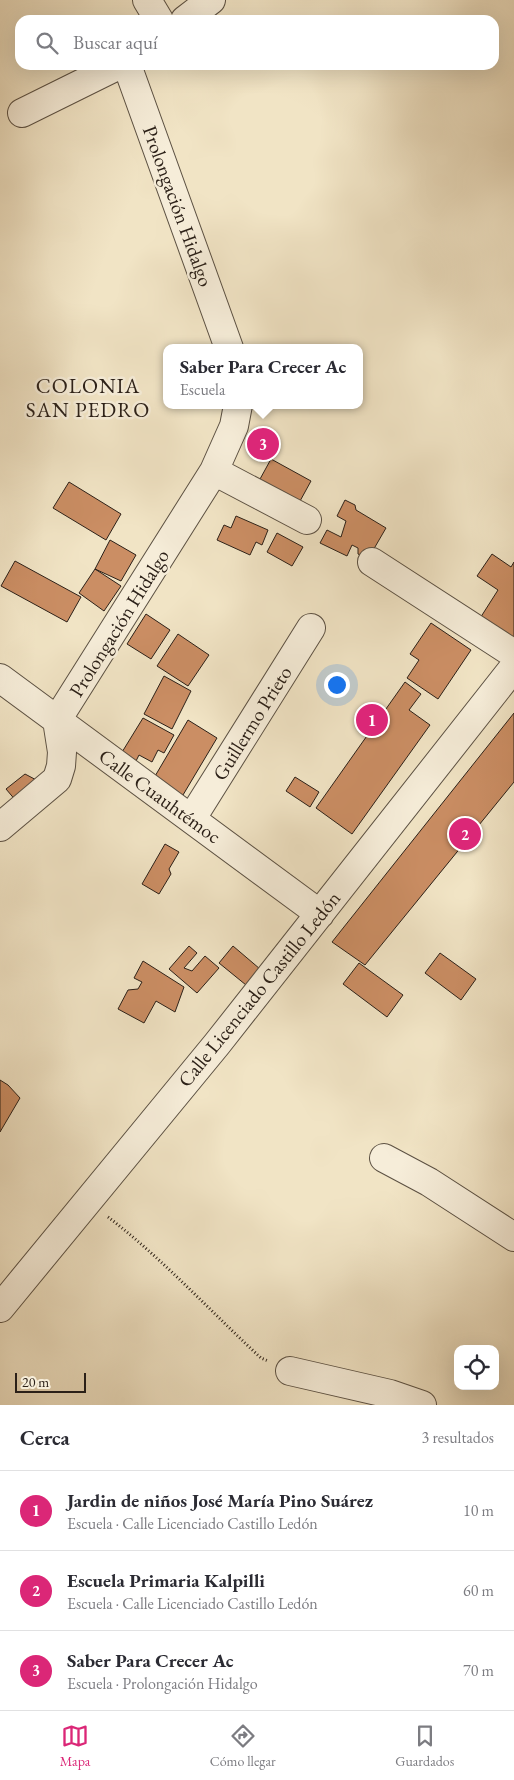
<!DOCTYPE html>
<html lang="es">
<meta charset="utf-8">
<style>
body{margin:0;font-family:"EB Garamond",serif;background:#f7f7f7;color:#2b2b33}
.controls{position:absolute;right:15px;bottom:15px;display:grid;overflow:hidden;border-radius:10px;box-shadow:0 5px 20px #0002}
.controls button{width:45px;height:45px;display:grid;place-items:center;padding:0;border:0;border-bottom:1px solid #e1e1e2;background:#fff;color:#2b2b33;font:25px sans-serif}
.scale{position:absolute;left:15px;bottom:12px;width:71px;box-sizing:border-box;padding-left:5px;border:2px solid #2b2018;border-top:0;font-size:14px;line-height:18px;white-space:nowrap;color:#2b2018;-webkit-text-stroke:4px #f6edd9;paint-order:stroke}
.you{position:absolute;left:336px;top:684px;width:18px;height:18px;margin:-12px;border:4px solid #fff;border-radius:50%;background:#1a73e8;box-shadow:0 0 0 8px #1a73e833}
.badge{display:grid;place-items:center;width:32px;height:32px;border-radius:50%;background:#db2777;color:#fff;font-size:16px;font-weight:700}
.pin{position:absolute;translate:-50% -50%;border:2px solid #fff;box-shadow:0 1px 5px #0006}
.popup{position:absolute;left:163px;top:344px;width:200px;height:65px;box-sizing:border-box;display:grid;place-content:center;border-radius:10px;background:#fff;filter:drop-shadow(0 1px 4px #0005);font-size:16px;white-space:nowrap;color:#7c7c81}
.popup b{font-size:19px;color:#2b2b33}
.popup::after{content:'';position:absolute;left:50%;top:100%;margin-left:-10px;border:10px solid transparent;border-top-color:#fff}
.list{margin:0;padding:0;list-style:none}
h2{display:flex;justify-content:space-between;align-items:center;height:65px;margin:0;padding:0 20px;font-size:21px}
h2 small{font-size:16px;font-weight:400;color:#7c7c81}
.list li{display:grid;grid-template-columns:32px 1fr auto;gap:15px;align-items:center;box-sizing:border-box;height:80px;padding:0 20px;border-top:1px solid #e1e1e2}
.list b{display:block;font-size:19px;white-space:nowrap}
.list p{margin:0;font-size:16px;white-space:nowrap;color:#7c7c81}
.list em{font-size:16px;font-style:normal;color:#7c7c81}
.icon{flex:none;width:28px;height:28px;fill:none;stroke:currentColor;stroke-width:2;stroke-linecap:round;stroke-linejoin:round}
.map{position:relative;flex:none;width:514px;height:1405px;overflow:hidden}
.search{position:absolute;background:#fff;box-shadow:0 5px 20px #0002;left:15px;right:15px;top:15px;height:55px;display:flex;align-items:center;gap:12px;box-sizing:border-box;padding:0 18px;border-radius:15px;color:#7c7c81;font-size:19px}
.sheet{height:305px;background:#fff}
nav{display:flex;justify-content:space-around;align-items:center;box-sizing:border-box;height:70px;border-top:1px solid #e1e1e2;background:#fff;font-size:14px;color:#7c7c81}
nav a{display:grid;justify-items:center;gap:2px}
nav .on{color:#db2777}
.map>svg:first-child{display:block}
.building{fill:#cb8e64;stroke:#2b2018}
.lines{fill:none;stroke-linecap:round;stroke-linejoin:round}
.minor-casing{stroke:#5c5143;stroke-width:30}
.path{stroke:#2b2018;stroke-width:3;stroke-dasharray:1 2.5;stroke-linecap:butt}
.minor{stroke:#f6edd9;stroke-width:28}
.labels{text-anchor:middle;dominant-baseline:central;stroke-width:5;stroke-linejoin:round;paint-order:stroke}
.street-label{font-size:20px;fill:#2b2018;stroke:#f6edd9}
.neighbourhood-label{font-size:21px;letter-spacing:1px;fill:#2b2018;stroke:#f6edd9}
</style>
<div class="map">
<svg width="514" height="1405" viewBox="0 0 514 1405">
<rect width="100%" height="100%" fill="#f1e4c5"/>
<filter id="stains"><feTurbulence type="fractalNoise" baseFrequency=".004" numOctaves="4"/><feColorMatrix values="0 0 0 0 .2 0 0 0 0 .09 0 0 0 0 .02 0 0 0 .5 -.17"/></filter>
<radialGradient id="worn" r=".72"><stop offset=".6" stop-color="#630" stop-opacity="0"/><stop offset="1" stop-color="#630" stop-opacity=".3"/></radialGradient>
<path class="building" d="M271,459L311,481L294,512L254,490Z
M69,482L121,514L106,540L53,508Z
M345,500L355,505L356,510L386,528L368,559L358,554V548L352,545L347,556L320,543L327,530L341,537L346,521L337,516Z
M236,516L268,530L262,545L256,542L250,555L217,540L224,525L231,528Z
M277,533L303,547L292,566L267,552Z
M110,540L136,555L121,581L95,569Z
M492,554L511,567L514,562V643L477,623L498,590L477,576Z
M15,561L81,597L67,622L1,586Z
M95,569L121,586L104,611L79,593Z
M146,614L170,630L151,659L127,644Z
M431,623L471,650L438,699L407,678L419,660L410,654Z
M178,634L209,655L188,686L157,666Z
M164,676L191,691L172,729L144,714Z
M405,682L421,694L409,710L430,725L352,834L316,808Z
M514,713V782L365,965L332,942Z
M143,718L174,735L164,753L158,750L152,762L139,755L133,767L119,757Z
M188,720L217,738L180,800L151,783Z
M25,774L42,783L17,802L6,789Z
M295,777L319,792L310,807L286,791Z
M165,844L179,852L169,869L171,874L159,894L142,884Z
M189,946L197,953L184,968L192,971L205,956L219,968L197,993L169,969Z
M233,946L260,969L246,985L219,963Z
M440,953L476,979L461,1000L425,973Z
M143,961L184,987L175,1012L156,1001L144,1023L118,1009L128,990L138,989L142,982L134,978Z
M359,963L403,995L387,1017L343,984Z
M0,1080L8,1085L20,1098L0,1132Z"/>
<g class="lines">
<defs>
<path id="minor" d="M147,0L159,20
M185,20L211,0
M127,65L229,348
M22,113L119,65
M214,471L307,520
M372,562L514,654
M0,678L320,914
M192,818L311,628
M0,827L57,779L61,766L62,752L57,720L214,471L234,426L238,405
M384,1158L429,1182L514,1237
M0,1308L217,1044L514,667
M290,1371L390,1394L422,1405"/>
</defs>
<use href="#minor" class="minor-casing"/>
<path class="path" d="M108,1217C163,1259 210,1311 261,1358L268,1361"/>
<use href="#minor" class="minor"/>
</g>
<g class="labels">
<g class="street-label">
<text transform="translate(178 206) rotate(70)">Prolongación Hidalgo</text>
<text transform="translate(119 623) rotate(-58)">Prolongación Hidalgo</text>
<text transform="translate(252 723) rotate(-58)">Guillermo Prieto</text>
<text transform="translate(160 796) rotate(36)">Calle Cuauhtémoc</text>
<text transform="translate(259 989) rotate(-51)">Calle Licenciado Castillo Ledón</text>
</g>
<g class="neighbourhood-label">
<text x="88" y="385">COLONIA<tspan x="88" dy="24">SAN PEDRO</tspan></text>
</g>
</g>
<rect width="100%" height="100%" filter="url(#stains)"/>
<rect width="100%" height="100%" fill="url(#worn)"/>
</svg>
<div class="controls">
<button><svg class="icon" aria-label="locate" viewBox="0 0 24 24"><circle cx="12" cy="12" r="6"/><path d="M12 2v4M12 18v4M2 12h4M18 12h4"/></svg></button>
</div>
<div class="scale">20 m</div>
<div class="you"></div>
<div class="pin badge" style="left:372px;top:720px">1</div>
<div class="pin badge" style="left:465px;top:834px">2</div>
<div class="pin badge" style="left:263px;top:444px">3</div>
<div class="popup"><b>Saber Para Crecer Ac</b>Escuela</div>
<div class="search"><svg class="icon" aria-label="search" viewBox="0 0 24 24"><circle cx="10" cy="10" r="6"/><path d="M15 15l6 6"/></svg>Buscar aquí</div>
</div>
<section class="sheet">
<h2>Cerca<small>3 resultados</small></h2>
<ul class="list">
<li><span class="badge">1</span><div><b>Jardin de niños José María Pino Suárez</b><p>Escuela · Calle Licenciado Castillo Ledón</p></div><em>10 m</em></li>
<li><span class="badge">2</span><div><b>Escuela Primaria Kalpilli</b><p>Escuela · Calle Licenciado Castillo Ledón</p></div><em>60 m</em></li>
<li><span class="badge">3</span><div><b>Saber Para Crecer Ac</b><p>Escuela · Prolongación Hidalgo</p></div><em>70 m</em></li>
</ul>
</section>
<nav>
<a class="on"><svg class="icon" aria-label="map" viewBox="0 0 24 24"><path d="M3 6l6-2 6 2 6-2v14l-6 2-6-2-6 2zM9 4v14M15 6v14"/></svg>Mapa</a>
<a><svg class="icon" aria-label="directions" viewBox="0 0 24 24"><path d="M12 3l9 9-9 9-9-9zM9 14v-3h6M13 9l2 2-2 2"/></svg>Cómo llegar</a>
<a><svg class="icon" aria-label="saved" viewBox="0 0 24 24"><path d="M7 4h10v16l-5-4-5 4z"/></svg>Guardados</a>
</nav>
